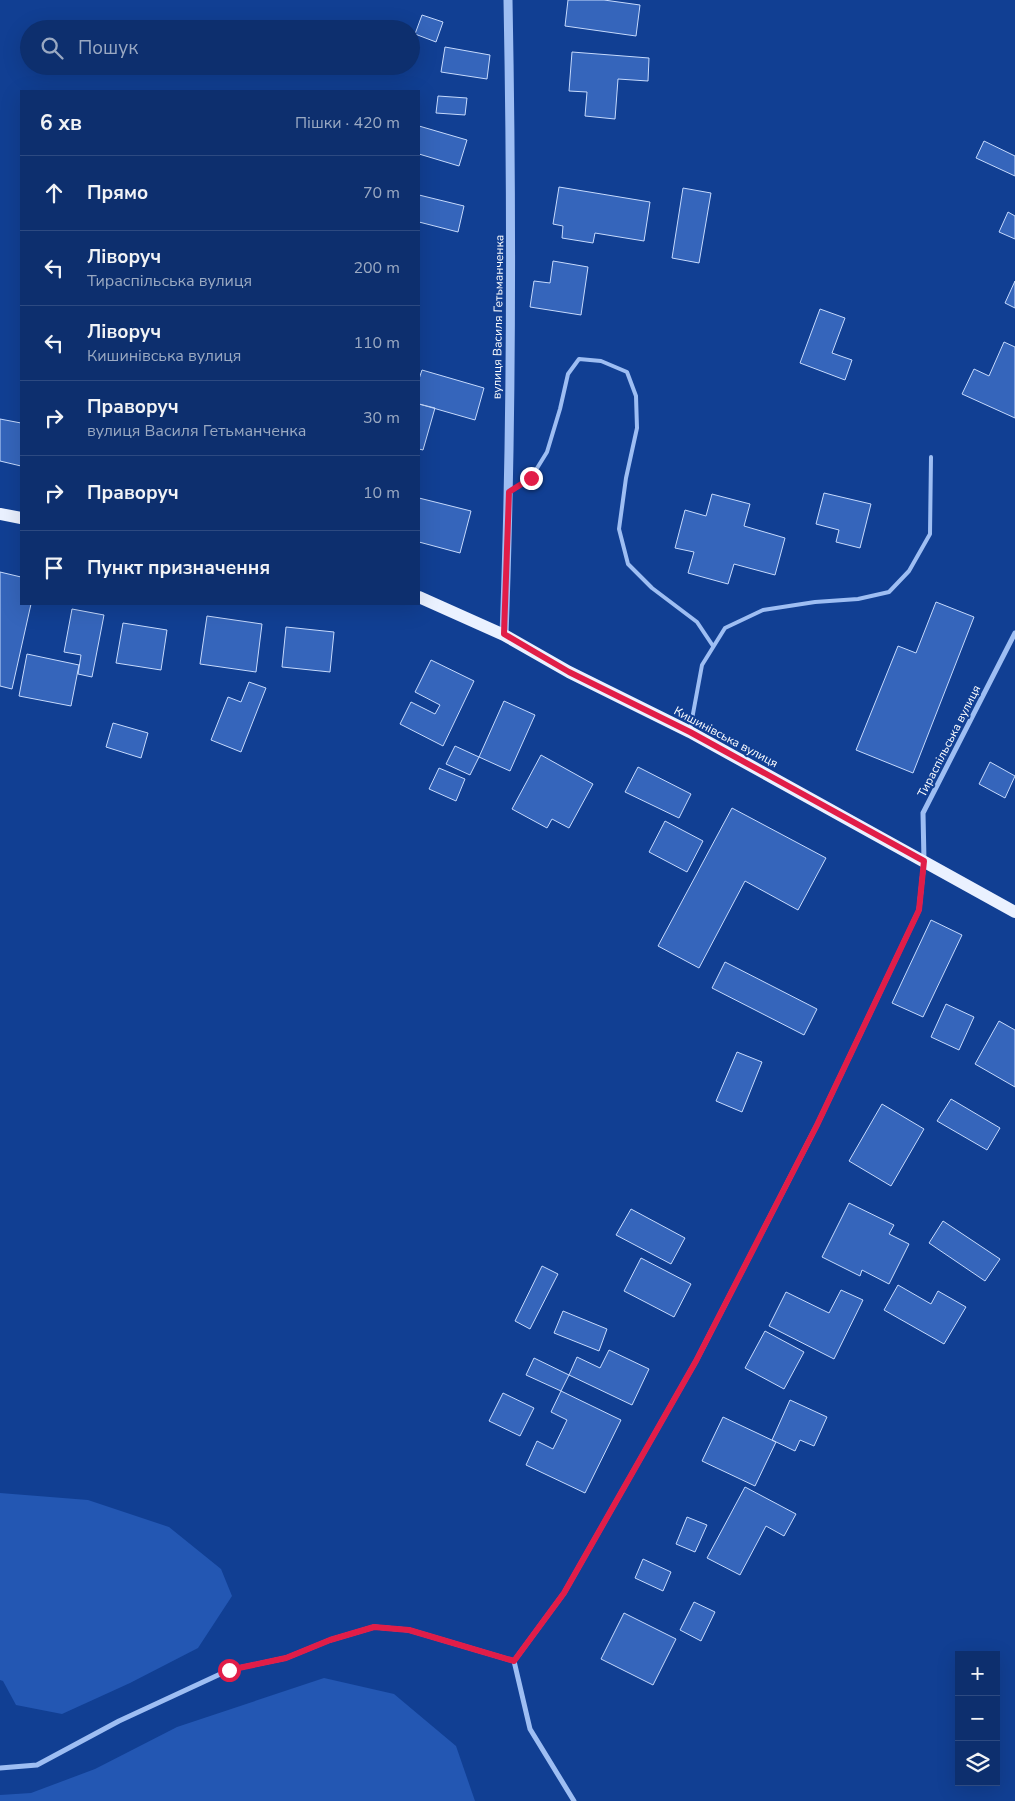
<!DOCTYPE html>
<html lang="uk">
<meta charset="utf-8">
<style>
body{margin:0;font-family:"Nunito Sans",sans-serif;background:#1b3b76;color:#f1f3f6}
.controls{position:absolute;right:15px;bottom:15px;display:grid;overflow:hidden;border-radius:0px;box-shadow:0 5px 20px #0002}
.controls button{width:45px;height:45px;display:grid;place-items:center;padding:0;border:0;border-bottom:1px solid #2d4a81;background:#0d2f6e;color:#f1f3f6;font:25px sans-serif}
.stop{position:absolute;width:15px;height:15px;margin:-11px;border:4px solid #e11d48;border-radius:50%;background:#fff}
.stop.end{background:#e11d48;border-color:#fff;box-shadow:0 1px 5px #0008}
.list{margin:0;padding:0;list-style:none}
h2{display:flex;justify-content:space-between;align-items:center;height:65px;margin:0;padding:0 20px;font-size:21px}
h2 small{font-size:16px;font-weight:400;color:#9aa9c2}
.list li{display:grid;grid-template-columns:32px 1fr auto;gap:15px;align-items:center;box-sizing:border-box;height:75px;padding:0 20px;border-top:1px solid #2d4a81}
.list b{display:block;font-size:19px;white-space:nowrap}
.list p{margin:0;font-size:16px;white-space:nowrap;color:#9aa9c2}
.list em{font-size:16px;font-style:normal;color:#9aa9c2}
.icon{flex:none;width:28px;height:28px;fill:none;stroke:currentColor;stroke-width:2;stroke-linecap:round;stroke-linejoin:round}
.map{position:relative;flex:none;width:1015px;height:1801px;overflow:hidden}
.search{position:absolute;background:#0d2f6e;box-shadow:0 5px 20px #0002;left:20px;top:20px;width:400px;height:55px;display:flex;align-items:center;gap:12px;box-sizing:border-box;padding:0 18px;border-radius:28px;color:#9aa9c2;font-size:19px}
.panel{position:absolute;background:#0d2f6e;box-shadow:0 5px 20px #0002;left:20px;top:90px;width:400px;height:515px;border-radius:0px}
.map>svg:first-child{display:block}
.green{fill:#2357b3}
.building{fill:#3565bb;stroke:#c6dafd}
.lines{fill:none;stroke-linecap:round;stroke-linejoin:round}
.service{stroke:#9ebef3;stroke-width:4}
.minor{stroke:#9ebef3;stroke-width:5}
.tertiary{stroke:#9ebef3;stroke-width:9}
.primary{stroke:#eaf1ff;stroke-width:12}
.route{stroke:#e11d48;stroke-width:6}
.labels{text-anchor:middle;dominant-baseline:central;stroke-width:4;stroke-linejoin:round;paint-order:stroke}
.street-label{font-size:12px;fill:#fff;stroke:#113f93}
</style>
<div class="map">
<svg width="1015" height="1801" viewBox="0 0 1015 1801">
<rect width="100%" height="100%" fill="#113f93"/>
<path class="green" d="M0,1493L88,1500L169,1527L221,1569L232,1596L198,1648L130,1683L62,1714L16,1705L3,1681L0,1680Z
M324,1678L394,1694L456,1746L475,1801H0V1795L31,1793L95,1769L177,1727Z"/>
<path class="building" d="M568,0H604L640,5L636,36L565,26Z
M422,15L443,22L436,42L415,34Z
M445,47L490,55L487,79L441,72Z
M572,52L649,58L648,81L618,79L615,119L585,116L587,92L569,91Z
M438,96L467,98L465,115L436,113Z
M419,126L467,140L459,166L419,154Z
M984,141L1015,156V176L976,158Z
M559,187L650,202L644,241L595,233L593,243L562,238L563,226L553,224Z
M683,188L711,193L699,263L672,258Z
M419,195L464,206L458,232L419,222Z
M1008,212L1015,216V239L999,232Z
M553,261L588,267L581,315L530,307L534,281L550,283Z
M1015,281V308L1005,303Z
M820,309L845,318L832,353L852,360L845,380L800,363Z
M1004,342L1015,347V418L962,394L974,369L989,376Z
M422,370L484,388L475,420L419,404V379Z
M419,404L435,408L423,450L419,449Z
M0,419L21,423V466L0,461Z
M824,493L871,504L860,548L836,542L839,530L816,524Z
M712,494L750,504L744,526L785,538L775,575L734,564L728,584L688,573L694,552L675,548L685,510L706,516Z
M419,498L471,511L460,553L419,542Z
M0,572L21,577V604H31L12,689L0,686Z
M936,602L974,617L913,773L856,750L898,646L916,653Z
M72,609L104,615L92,677L78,674L81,655L64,652Z
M207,616L262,624L256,672L200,664Z
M123,623L167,630L161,670L116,663Z
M286,627L334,632L330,672L282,667Z
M27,654L79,665L71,706L19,696Z
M431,660L474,681L443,746L400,724L411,702L435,714L440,705L415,692Z
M249,682L266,688L241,752L211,740L228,697L241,702Z
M504,701L535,715L510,771L479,757Z
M113,723L148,733L141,758L106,747Z
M455,746L479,757L470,775L446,764Z
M541,755L593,784L569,828L552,819L547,828L512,809Z
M990,762L1015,776L1005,798L979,784Z
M638,767L691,794L679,818L625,792Z
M439,768L465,779L456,801L429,789Z
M732,808L826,858L798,910L745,881L699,968L658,946Z
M665,821L703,841L687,872L649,852Z
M931,920L962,935L923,1017L892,1003Z
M725,962L817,1009L804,1035L712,988Z
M946,1004L974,1017L959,1050L931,1037Z
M999,1021L1015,1030V1087L975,1064Z
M737,1052L762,1062L742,1112L716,1101Z
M951,1099L1000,1128L987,1150L937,1121Z
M882,1104L924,1129L891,1186L849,1161Z
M849,1203L894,1225L889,1234L909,1244L889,1284L862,1270L860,1276L822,1257Z
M631,1209L685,1238L671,1264L616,1235Z
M943,1221L1000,1259L985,1281L929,1243Z
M641,1258L691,1284L674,1317L624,1291Z
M542,1266L558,1274L530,1329L515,1321Z
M898,1285L931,1304L938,1291L966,1307L944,1344L884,1310Z
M841,1290L863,1300L834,1359L769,1326L786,1292L829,1313Z
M563,1311L607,1329L599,1351L554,1333Z
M765,1331L804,1352L784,1389L745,1368Z
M609,1350L649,1369L632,1405L569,1375L577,1357L600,1368Z
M534,1358L569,1375L561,1391L526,1375Z
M561,1391L621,1420L585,1493L526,1465L537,1441L553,1449L567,1420L551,1412Z
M503,1393L534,1408L520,1436L489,1421Z
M790,1400L827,1417L814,1446L800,1440L795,1451L772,1440Z
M723,1417L776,1442L755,1486L702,1461Z
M745,1487L796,1514L784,1536L766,1526L740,1575L707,1558Z
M687,1517L707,1525L695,1552L676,1544Z
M643,1559L671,1572L663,1591L635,1578Z
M694,1602L715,1612L701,1641L680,1630Z
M624,1613L676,1639L653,1685L601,1659Z"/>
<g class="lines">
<path class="service" d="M509,492L531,478L547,452L560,409L568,374L579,359L601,361L627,372L636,396L637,428L626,478L619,529L628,564L652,588L697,622L713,646
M690,730L702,665L725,628L763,610L815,602L858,599L889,592L909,571L930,534L931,457"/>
<path class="minor" d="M514,1661L564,1593L696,1361L817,1125L919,910L924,861L923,813L1015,633
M514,1661L530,1729L574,1801
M0,1768L37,1765L119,1721L229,1670L286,1658L330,1640L374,1627L409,1630L514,1661"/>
<path class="tertiary" d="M504,635C512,423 512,212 508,0"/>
<path class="primary" d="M0,514L21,518
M419,597L504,635L569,672L690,732L1015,912"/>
</g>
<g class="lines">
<path class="route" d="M229,1670L286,1658L330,1640L374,1627L409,1630L514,1661L564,1593L696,1361L817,1125L919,910L924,861L690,732L569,672L504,634L509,492L531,478"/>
</g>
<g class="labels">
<g class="street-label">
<text transform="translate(498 317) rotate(-89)">вулиця Василя Гетьманченка</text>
<text transform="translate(726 737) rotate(28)">Кишинівська вулиця</text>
<text transform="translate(949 741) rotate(-63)">Тираспільська вулиця</text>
</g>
</g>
</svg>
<div class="controls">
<button>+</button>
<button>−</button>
<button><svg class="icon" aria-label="layers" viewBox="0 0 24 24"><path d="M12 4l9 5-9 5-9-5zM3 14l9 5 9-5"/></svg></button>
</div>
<div class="stop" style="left:229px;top:1670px"></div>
<div class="stop end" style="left:531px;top:478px"></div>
<div class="search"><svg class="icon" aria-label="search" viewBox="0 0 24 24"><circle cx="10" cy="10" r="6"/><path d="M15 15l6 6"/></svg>Пошук</div>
<section class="panel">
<h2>6 хв<small>Пішки · 420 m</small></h2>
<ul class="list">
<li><svg class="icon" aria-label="ahead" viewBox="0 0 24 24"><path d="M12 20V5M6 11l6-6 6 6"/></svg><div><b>Прямо</b></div><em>70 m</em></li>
<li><svg class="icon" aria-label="left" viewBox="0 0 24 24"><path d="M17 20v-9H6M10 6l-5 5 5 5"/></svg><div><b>Ліворуч</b><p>Тираспільська вулиця</p></div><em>200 m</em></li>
<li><svg class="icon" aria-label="left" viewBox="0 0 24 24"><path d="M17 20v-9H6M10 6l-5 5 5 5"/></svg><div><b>Ліворуч</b><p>Кишинівська вулиця</p></div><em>110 m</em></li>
<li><svg class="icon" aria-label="right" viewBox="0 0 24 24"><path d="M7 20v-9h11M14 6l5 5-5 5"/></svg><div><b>Праворуч</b><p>вулиця Василя Гетьманченка</p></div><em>30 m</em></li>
<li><svg class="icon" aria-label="right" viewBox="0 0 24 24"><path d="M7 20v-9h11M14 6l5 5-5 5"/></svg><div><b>Праворуч</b></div><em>10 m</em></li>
<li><svg class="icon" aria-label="arrive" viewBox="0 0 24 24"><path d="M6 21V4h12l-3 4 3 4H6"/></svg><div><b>Пункт призначення</b></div></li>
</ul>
</section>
</div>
